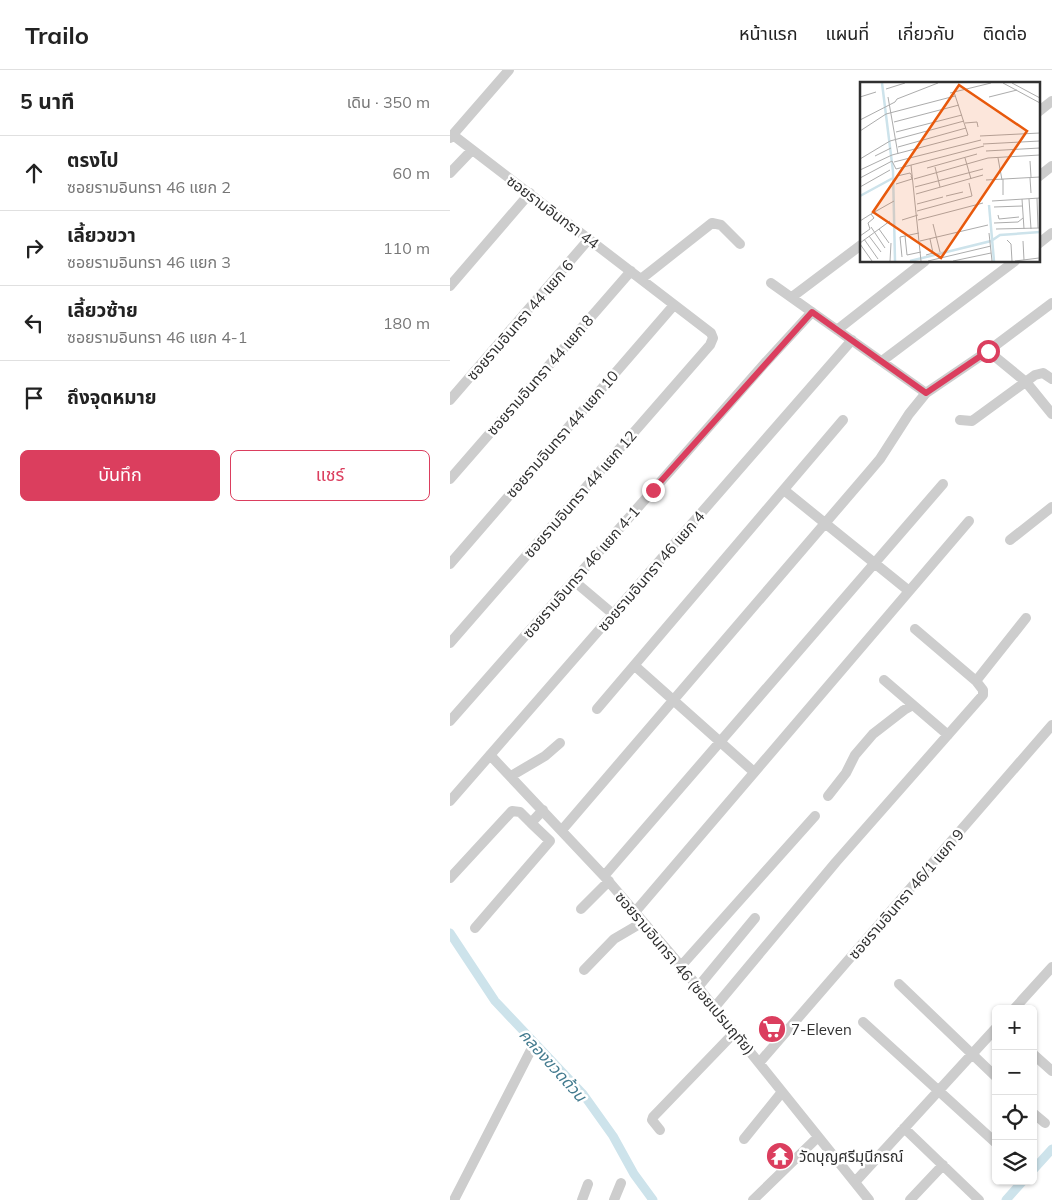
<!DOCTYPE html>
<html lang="th">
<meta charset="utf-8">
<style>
body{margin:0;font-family:Mulish,"Noto Sans Thai",sans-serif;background:#f6f6f6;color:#222}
.controls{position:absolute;right:15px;bottom:15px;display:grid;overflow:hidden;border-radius:8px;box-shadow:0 1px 4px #0004}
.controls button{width:45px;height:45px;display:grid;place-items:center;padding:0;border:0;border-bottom:1px solid #e0e0e0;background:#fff;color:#222;font:25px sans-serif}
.stop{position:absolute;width:15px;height:15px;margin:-11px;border:4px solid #db3e5e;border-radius:50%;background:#fff}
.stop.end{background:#db3e5e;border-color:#fff;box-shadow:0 1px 5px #0008}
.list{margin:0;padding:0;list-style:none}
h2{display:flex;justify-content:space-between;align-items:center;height:65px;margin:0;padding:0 20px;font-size:21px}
h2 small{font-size:16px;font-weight:400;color:#767676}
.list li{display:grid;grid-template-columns:32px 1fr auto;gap:15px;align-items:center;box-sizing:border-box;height:75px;padding:0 20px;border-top:1px solid #e0e0e0}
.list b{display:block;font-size:19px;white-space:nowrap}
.list p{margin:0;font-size:16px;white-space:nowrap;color:#767676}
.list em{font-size:16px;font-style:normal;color:#767676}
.actions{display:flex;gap:10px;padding:15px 20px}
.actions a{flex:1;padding:11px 0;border:1px solid #db3e5e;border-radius:8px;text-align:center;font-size:18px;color:#db3e5e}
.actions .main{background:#db3e5e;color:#fff}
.icon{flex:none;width:28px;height:28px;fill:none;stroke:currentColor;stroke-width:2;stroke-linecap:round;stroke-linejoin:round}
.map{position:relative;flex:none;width:602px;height:1130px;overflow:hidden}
header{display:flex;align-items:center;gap:30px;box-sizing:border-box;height:70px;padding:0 25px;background:#fff;border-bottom:1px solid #e0e0e0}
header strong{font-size:24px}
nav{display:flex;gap:28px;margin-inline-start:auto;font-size:18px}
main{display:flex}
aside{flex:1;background:#fff}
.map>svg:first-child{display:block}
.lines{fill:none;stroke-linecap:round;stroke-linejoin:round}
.canal{stroke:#cde3eb;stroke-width:9}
.minor{stroke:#cdcdcd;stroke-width:10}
.route{stroke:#db3e5e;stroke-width:6}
.labels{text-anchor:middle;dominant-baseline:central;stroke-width:5;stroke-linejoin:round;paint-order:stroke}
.street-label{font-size:15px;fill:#303030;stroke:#fff}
.poi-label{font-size:15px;fill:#303030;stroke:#fff;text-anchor:start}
.water-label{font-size:16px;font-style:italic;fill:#427a8e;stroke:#fff}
.inset-river{fill:none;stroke:#cde3eb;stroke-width:2.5}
.inset-road{fill:none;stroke:#acacac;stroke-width:1}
.view{fill:#e8590c;fill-opacity:0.15;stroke:#e8590c;stroke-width:2.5}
.inset-edge{fill:none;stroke:#303030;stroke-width:2.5}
</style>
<header>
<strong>Trailo</strong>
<nav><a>หน้าแรก</a><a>แผนที่</a><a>เกี่ยวกับ</a><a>ติดต่อ</a></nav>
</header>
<main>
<aside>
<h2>5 นาที<small>เดิน · 350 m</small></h2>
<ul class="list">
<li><svg class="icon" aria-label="ahead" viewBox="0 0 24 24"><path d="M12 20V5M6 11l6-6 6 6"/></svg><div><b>ตรงไป</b><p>ซอยรามอินทรา 46 แยก 2</p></div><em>60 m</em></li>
<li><svg class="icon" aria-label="right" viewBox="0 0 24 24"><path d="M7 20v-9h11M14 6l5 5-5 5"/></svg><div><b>เลี้ยวขวา</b><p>ซอยรามอินทรา 46 แยก 3</p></div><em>110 m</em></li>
<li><svg class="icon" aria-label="left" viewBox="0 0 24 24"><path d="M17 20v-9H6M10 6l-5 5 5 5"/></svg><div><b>เลี้ยวซ้าย</b><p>ซอยรามอินทรา 46 แยก 4-1</p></div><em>180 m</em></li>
<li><svg class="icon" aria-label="arrive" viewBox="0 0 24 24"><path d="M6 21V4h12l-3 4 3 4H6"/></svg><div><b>ถึงจุดหมาย</b></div></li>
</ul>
<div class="actions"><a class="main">บันทึก</a><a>แชร์</a></div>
</aside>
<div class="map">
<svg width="602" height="1130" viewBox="0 0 602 1130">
<rect width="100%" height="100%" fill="#fff"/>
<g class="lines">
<path class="canal" d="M0,863L45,931L133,1024L163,1066L184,1104L203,1130
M583,1100L602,1079
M556,1130L573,1111"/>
<path class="minor" d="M588,42L602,31
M0,68L59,0
M0,103L22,80
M588,107L602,96
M588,174L602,163
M191,209L262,153L271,155L290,174
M321,213L476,323
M0,216L80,123
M342,227L411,175
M387,260L475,191
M538,281L576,312L602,344
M432,291L565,191
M0,330L139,169
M510,350L522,351L585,305L593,303L602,309
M0,409L181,201
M334,420L459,521
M560,470L602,437
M0,494L224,235
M124,511L163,544
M0,573L260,275L263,268L261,263L3,65
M185,596L304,702
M434,610L498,665
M526,611L576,548
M147,639L393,350
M0,651L315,293L362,242
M40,685L154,806L231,896L419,1130
M61,706L95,686L110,673
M378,726L396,703L405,685L423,664L454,640L463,635
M0,731L402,270
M112,760L419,402L430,389L459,344L476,323L538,281L602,233
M154,806L493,414
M0,808L62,741L70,742L81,753L93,740
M131,839L159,811
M185,842L519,451
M25,858L100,771L81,753
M231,896L365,746
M134,900L164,869L193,852
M449,914L546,1007
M248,917L305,848
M264,938L386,792L533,625V620L526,611L465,559
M564,939L602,897
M413,952L546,1073
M583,984L602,1001
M309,993L602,655
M583,1043L595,1053
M454,1058L529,1130
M210,1060L202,1050L203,1047L284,963
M294,1069L332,1022
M405,1112L546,958
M4,1130L84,974
M132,1130L138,1114
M164,1130L171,1113
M303,1130L368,1067
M460,1130L493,1095"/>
</g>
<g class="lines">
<path class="route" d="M203,420L362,242L476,323L538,281"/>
</g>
<defs>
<symbol id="supermarket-disc" viewBox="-11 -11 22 22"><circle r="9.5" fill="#db3e5e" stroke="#fff"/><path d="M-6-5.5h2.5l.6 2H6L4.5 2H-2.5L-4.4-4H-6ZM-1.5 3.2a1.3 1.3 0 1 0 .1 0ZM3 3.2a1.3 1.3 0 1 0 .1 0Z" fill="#fff"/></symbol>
<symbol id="temple-disc" viewBox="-11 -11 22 22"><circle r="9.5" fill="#db3e5e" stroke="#fff"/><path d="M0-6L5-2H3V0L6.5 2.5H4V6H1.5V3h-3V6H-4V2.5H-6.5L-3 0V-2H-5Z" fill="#fff"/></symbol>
</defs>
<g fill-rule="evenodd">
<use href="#supermarket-disc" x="306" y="943" width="32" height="32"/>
<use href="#temple-disc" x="314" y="1070" width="32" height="32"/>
</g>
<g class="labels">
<g class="street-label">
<text transform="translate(103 142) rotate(37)">ซอยรามอินทรา 44</text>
<text transform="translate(70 250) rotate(-49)">ซอยรามอินทรา 44 แยก 6</text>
<text transform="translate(90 305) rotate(-49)">ซอยรามอินทรา 44 แยก 8</text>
<text transform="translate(112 364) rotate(-49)">ซอยรามอินทรา 44 แยก 10</text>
<text transform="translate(130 424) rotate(-49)">ซอยรามอินทรา 44 แยก 12</text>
<text transform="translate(201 501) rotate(-49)">ซอยรามอินทรา 46 แยก 4</text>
<text transform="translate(131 502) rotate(-49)">ซอยรามอินทรา 46 แยก 4-1</text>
<text transform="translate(456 824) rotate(-49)">ซอยรามอินทรา 46/1 แยก 9</text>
<text transform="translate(235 903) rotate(50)">ซอยรามอินทรา 46 (ซอยเปรมฤทัย)</text>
</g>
<g class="poi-label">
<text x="341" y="959">7-Eleven</text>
<text x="349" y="1086">วัดบุญศรีมุนีกรณ์</text>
</g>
<g class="water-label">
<text transform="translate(103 995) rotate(48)">คลองขวดด้วน</text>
</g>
</g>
<g transform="translate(410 12)">
<rect width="180" height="180" fill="#fff"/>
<path class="inset-river" d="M22,1L33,89L35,179M0,114L33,96M129,123L134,179M50,179L131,159L140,153L180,150"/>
<path class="inset-road" d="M143,1L180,21M152,1L180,16M26,7L45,1M90,11L131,1M0,15L16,10M28,15L38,72M129,15L157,8M0,38L35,20L37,17L78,1M34,40L99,23M105,41L117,40L118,45M0,49L26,32L95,14M36,50L102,33M120,54L180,51M123,62L180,59M38,65L106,46M126,69L180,66M15,74L31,66M105,76L111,97M138,76L142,98M0,77L30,59L104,39M170,79L171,95M34,80L121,58M51,83L61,179M75,85L80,105M67,86L117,72M0,88L32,73L108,53L94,10M37,94L50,91L52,94M0,96L32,79L36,87L124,64M170,96L171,111M54,97L128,76L180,73M143,97V113M126,98L180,95M36,102L52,97L51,94M0,105L30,88M55,105L123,87M56,112L123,93M86,114L103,110M177,116L178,146M162,117L164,147M169,117L171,147M132,119L180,116M57,122L83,115M134,125L162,124M57,129L112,114L109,101M11,132L34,119M138,133L139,137L159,135M42,138L58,133M58,138L123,121M0,139L11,132L14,136L8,141L10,147L0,154M134,141L158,140L163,136M73,142L80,170M11,145L25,166M19,147L29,161M136,147L180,146M129,151L132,179M9,154L21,170M45,154L47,173L61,170M4,157L18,177M147,158L151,162L152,179M60,159L128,143M163,159L164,178M0,161L30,139M0,162L12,179M66,173L73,171L70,157M42,175L40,155L59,151M30,179L31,161M68,179L131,164M93,179L131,171M155,179L179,176M179,179L180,152"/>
<path class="view" d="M99,3L167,49L81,176L13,130Z"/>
<rect width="180" height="180" class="inset-edge"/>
</g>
</svg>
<div class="controls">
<button>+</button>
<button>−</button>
<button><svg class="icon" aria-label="locate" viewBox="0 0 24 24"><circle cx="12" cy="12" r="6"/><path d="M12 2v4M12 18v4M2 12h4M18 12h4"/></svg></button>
<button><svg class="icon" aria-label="layers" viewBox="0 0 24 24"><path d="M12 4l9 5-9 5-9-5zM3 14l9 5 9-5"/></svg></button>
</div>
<div class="stop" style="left:538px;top:281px"></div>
<div class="stop end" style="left:203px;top:420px"></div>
</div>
</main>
